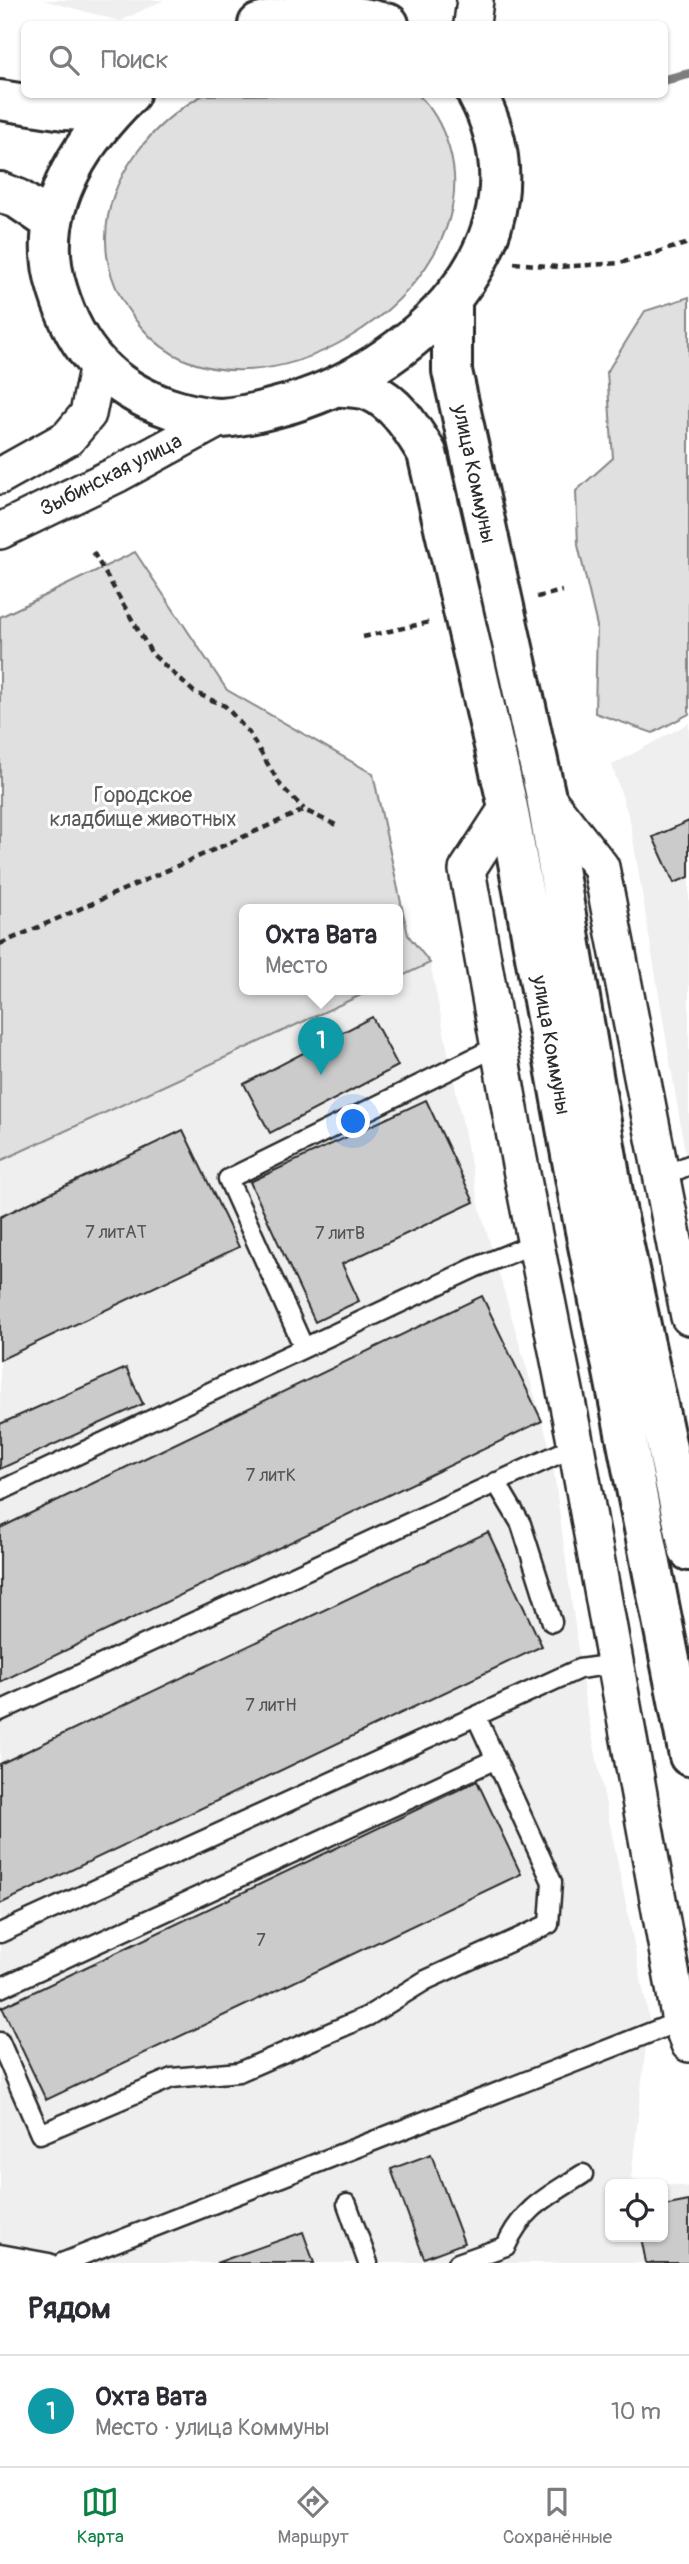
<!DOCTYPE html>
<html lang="ru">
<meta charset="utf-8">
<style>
body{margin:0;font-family:Pangolin,sans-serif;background:#f2f2f3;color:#2b2b33}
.controls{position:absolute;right:21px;bottom:21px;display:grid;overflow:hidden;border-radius:10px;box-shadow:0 2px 5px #0004}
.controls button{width:63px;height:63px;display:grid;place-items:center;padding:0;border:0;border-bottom:2px solid #e1e1e2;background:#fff;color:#2b2b33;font:35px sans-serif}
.you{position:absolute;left:354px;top:1122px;width:24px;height:24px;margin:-18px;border:5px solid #fff;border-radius:50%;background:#1a73e8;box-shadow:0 0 0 10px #1a73e833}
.badge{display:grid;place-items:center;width:46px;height:46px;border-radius:50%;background:#0b8043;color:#fff;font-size:23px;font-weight:700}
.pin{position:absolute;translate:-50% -58px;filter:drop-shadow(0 2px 4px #0008)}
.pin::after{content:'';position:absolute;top:37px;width:24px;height:21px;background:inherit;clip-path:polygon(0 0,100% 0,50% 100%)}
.popup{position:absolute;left:239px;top:904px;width:164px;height:91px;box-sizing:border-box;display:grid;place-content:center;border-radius:10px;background:#fff;filter:drop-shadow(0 2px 5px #0005);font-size:23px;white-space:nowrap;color:#7c7c81}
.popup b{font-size:26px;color:#2b2b33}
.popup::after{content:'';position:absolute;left:50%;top:100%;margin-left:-14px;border:14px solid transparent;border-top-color:#fff}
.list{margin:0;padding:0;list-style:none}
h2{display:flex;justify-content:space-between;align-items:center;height:91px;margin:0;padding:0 28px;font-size:30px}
h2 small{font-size:23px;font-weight:400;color:#7c7c81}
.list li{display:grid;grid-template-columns:46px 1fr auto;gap:21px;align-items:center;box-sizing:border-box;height:112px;padding:0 28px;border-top:2px solid #e1e1e2}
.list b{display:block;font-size:26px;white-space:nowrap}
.list p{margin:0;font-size:23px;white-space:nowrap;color:#7c7c81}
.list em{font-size:23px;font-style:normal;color:#7c7c81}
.icon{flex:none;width:38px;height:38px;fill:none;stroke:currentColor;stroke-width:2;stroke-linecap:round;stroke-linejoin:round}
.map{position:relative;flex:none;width:689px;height:2263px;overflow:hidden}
.search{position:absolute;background:#fff;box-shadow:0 2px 5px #0004;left:21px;right:21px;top:21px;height:77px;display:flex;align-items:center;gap:18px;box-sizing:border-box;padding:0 24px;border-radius:10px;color:#7c7c81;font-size:26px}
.sheet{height:203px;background:#fff}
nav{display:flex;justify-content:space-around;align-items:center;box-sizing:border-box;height:98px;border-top:2px solid #e1e1e2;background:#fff;font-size:19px;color:#7c7c81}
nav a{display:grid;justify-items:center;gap:4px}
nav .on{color:#0b8043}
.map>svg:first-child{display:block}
.built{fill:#efefef;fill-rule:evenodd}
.green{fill:#e0e0e0;stroke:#868686;stroke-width:2}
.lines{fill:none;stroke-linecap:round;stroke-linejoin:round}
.stream{stroke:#7e7e7e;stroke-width:10}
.building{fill:#cbcbcb;stroke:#2b2b2b;stroke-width:2}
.service-casing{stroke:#2b2b2b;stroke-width:23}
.minor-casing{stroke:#2b2b2b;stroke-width:40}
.tertiary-casing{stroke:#2b2b2b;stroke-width:44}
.path{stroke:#2b2b2b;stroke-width:4.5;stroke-dasharray:7 5;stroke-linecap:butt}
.service{stroke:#fff;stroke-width:18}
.minor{stroke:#fff;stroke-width:35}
.tertiary{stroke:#fff;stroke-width:38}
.labels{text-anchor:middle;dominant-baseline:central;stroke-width:6;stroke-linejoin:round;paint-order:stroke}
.number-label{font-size:18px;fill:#535353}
.street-label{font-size:21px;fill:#2b2b2b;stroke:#fff}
.park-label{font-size:21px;fill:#585858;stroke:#fff}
</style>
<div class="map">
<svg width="689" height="2263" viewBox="0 0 689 2263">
<rect width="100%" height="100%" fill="#fff"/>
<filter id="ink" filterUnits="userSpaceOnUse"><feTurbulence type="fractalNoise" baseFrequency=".0143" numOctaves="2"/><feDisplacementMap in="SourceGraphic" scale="14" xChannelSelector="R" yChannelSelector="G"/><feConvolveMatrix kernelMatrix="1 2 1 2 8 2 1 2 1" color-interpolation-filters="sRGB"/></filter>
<g filter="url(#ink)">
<path class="built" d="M43,0H164L120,21Z
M689,723V1176L630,821L612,765Z
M430,963L480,1209L551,1451L585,1700L649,2019L631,2179L689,2187V2263H0V1161L374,989H398V978ZM610,2184H663V2237H610Z"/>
<path class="green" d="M203,95L417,94C433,108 443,128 449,148C493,294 243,446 142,328C120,303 105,271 106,237C107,177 152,123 203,95Z
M689,297V714L653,733L595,713L597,626L578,545L576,491L613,458L607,372L645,311Z
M135,552L227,690L373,774L408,935L430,963L398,978V909H244V989H374L0,1161V617Z"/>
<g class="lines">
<path class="stream" d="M664,80L689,74"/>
</g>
<path class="building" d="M689,821V877L674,883L653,837Z
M372,1017L398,1066L270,1133L244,1084Z
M426,1100L474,1202L342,1264L359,1301L315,1322L250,1182Z
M183,1130L239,1247L0,1360V1217Z
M482,1296L542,1421L0,1682V1528Z
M126,1368L143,1404L0,1469V1424Z
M488,1532L542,1646L0,1904V1764Z
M477,1781L521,1874L46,2100L2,2007Z
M431,2154L464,2243L424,2258L391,2169Z
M689,2201V2263H646L641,2237H663V2206Z
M303,2232L314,2263H216Z"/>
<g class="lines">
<defs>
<path id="service" d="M662,1177L689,1165
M304,1348L228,1179L498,1046
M496,1482L521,1524L552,1622
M0,1491L474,1268L536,1243
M0,1711L576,1446
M0,1933L579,1669L615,1664
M0,1988L496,1759
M0,2042L40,2134L172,2078L239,2072L368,2016L426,1980L549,1924L552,1882L476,1716
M347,2204L368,2263
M0,2254L49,2263
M62,2263L680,2021
M458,2263L506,2246C523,2207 549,2196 583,2174"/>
<path id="minor" d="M472,24L475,0
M0,476L68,438L88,414L98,364
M0,531L118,474L221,418
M546,797L601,867L689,1317
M508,807L467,870L519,1159L576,1446L680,2021L689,2044"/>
<path id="tertiary" d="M258,24C300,10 347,12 389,24
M130,94C77,146 33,215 58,291C76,350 110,388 169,408C185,413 204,418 221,418C239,417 260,412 278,407C410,373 556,240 477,94
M0,100L64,110L111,112
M0,192L18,199L52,222
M452,300V371L546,797L614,1199L689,1551
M336,386C347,388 360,387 370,391C397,403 412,429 427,453L508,807L581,1210L689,1756"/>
</defs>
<use href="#service" class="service-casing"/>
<use href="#minor" class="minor-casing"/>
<use href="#tertiary" class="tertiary-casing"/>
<path class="path" d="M514,263L558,267L620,263L689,243
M93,552L152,654L194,692L225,706L249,733L281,786L304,809
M537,597L562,591
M363,637L430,622
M0,944L304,810L336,825"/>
<use href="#service" class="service"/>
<use href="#minor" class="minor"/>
<use href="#tertiary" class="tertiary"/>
</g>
</g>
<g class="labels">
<g class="number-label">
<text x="116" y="1232">7 литАТ</text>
<text x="340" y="1233">7 литВ</text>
<text x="271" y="1475">7 литК</text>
<text x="271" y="1705">7 литН</text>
<text x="261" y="1940">7</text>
</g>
<g class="street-label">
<text transform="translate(474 474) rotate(78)">улица Коммуны</text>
<text transform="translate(111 475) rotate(-27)">Зыбинская улица</text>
<text transform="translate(551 1045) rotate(80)">улица Коммуны</text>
</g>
<g class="park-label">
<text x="143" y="795">Городское<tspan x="143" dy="24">кладбище животных</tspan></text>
</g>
</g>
</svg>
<div class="controls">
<button><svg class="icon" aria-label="locate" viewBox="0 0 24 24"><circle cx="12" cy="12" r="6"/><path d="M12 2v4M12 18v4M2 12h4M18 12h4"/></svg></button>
</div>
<div class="you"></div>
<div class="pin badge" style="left:321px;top:1075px;background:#0f9aa8">1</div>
<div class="popup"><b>Охта Вата</b>Место</div>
<div class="search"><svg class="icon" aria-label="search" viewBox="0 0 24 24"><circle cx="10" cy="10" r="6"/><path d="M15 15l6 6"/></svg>Поиск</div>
</div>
<section class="sheet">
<h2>Рядом<small></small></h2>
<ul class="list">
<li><span class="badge" style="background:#0f9aa8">1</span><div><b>Охта Вата</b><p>Место · улица Коммуны</p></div><em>10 m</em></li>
</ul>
</section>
<nav>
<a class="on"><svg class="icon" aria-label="map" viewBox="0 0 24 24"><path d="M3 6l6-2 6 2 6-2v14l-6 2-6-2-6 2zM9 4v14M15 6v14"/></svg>Карта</a>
<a><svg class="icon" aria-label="directions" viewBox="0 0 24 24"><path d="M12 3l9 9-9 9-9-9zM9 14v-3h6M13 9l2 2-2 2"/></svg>Маршрут</a>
<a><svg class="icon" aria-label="saved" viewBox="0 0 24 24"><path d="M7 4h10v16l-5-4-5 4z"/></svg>Сохранённые</a>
</nav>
